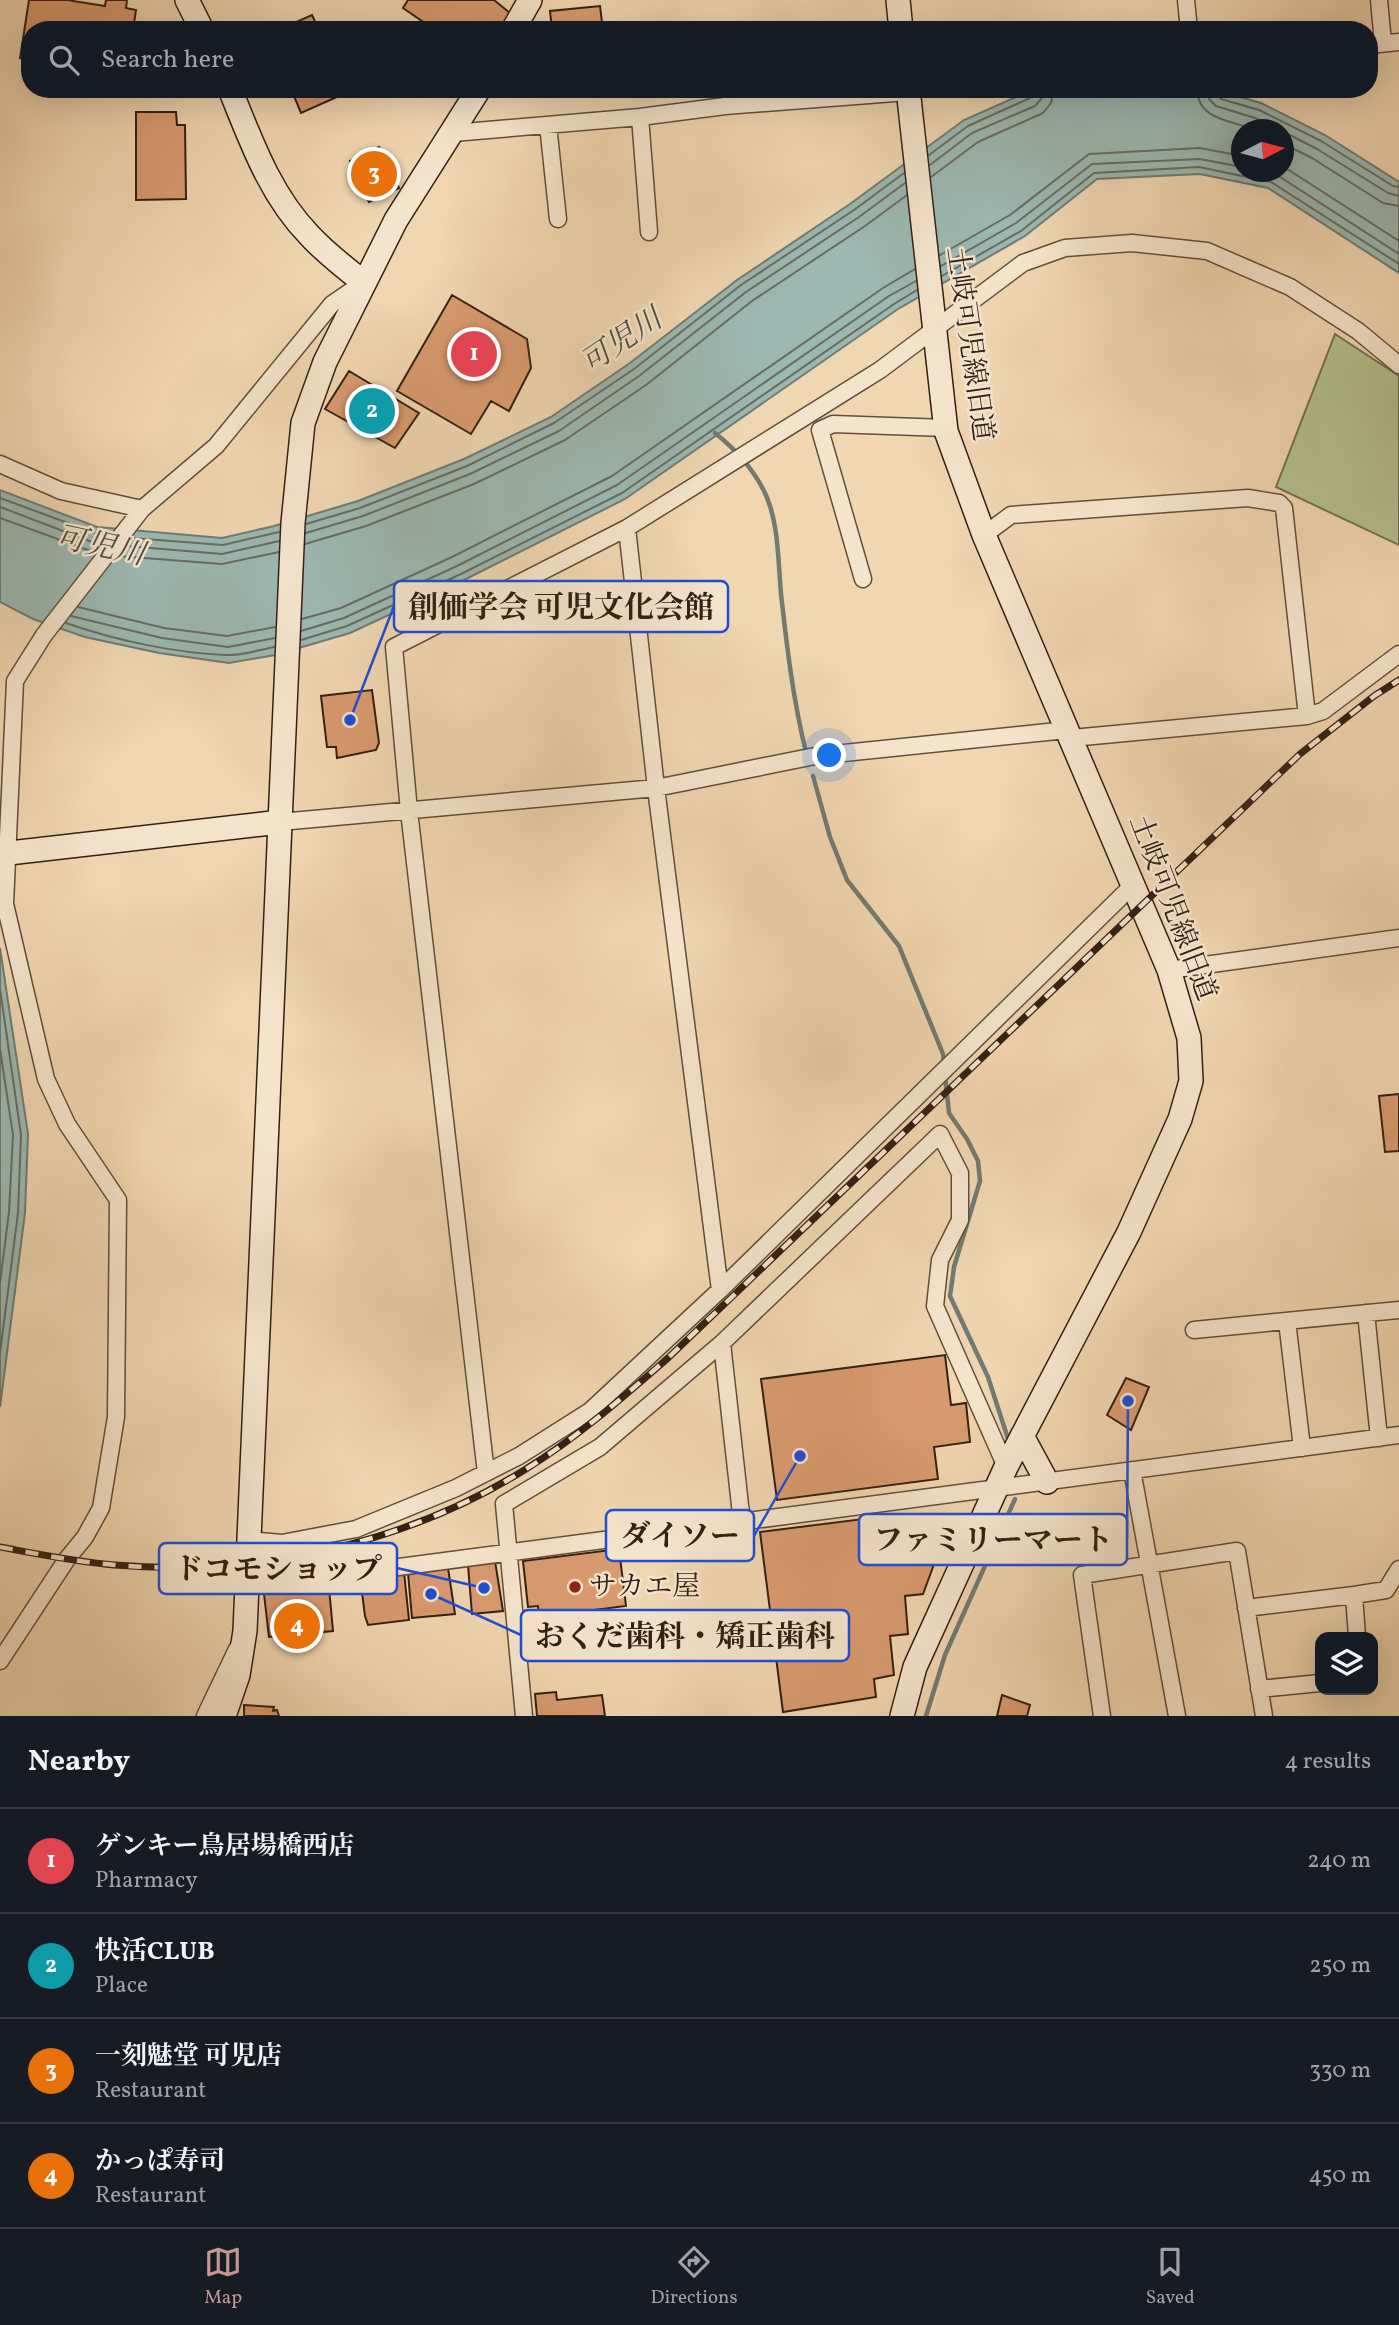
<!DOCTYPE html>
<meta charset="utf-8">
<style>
body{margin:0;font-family:Vollkorn,"Noto Serif JP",serif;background:#20242c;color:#f1f3f6}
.controls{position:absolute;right:21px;bottom:21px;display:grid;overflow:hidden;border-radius:14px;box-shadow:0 7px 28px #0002}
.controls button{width:63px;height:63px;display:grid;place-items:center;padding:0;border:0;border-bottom:2px solid #363941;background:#171b24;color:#f1f3f6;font:35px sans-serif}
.compass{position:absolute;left:1231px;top:119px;width:63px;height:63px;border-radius:50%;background:#171b24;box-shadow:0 7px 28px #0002;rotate:84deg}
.you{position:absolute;left:830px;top:756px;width:24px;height:24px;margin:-18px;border:5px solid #fff;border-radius:50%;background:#1a73e8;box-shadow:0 0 0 10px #1a73e833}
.badge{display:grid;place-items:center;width:46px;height:46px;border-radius:50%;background:#c59692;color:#fff;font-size:23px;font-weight:700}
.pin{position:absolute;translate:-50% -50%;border:4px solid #fff;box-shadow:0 2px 7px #0006}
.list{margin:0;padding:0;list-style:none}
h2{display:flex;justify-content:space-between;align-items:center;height:91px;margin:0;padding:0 28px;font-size:30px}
h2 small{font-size:23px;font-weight:400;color:#9ea1a6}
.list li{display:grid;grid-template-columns:46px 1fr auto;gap:21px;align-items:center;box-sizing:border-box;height:105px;padding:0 28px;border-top:2px solid #363941}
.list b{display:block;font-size:26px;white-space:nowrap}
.list p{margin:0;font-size:23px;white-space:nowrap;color:#9ea1a6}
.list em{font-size:23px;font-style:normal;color:#9ea1a6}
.icon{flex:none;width:38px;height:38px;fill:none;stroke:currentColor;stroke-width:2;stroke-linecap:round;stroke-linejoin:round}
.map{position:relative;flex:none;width:1399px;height:1716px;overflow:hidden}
.search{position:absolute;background:#171b24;box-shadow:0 7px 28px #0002;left:21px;right:21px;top:21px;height:77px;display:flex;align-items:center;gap:18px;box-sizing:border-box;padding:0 24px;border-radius:28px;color:#9ea1a6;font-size:26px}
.sheet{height:511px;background:#171b24}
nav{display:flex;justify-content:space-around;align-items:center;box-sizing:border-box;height:98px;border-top:2px solid #363941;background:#171b24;font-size:19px;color:#9ea1a6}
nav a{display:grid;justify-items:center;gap:4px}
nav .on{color:#c59692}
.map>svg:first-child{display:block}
.green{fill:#b5bf8f;stroke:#747052;stroke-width:2}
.water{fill:#9bb8b1;stroke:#717b72;stroke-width:2;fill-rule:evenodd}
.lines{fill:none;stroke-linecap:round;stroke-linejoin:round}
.shore{stroke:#676c62;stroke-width:2}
.stream{stroke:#717b72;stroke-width:4.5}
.building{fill:#d99a6f;stroke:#332014;stroke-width:2}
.street-casing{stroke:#624e3b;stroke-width:19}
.secondary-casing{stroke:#332014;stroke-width:26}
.street{stroke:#f5e4cc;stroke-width:16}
.secondary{stroke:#f5e4cc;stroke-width:23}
.rail-casing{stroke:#332014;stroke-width:7}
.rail{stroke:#f5e4cc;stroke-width:4.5;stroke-dasharray:13;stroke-linecap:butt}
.poi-dot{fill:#8f2418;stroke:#f5e4cc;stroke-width:2.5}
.labels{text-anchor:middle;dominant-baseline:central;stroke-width:5;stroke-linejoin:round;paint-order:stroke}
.street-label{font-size:28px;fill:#332014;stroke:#f5e4cc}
.poi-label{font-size:28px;fill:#332014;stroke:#f5e4cc;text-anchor:start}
.water-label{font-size:30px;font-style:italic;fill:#524e43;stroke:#f5e4cc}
.leader{fill:none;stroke:#1d4ed8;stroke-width:2.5}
.callout-dot{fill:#1d4ed8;stroke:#f5e4cc;stroke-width:2.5}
.callout{fill:#f5e4cc;stroke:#1d4ed8;stroke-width:2.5}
.callout-label{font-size:30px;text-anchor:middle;font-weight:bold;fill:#332014}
</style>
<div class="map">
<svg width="1399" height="1716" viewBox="0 0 1399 1716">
<rect width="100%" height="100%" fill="#f0d6b1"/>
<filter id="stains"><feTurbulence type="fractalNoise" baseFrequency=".00286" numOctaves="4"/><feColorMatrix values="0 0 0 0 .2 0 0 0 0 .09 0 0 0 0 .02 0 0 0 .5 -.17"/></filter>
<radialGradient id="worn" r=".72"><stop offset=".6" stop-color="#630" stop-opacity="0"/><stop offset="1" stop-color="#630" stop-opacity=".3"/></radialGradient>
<path class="green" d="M1335,334L1399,376V545L1276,487Z"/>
<path class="water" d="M1034,89H1213L1261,103L1325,135L1399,182V273L1268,188L1200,174L1097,179L1025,236L898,309L625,499L464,580L350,633L275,655L229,663L159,653L85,637L33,619L0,602V490L97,527L222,538L274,526L358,501L464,459L551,417L630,363L737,280L850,204L964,120ZM1242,130H1284V172H1242Z
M0,948L28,1134L25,1213L0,1407Z"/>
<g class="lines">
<path class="shore" d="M1197,89C1198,121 1232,120 1255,130
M1208,89L1209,99L1216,106L1255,118L1278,130
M1216,89L1221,99L1259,110L1321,141L1393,186L1399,187
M1284,132L1317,149L1388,193L1399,196
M1284,144L1312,158L1383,203L1399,206
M929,155L968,126L1030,98L1034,89
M930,165L972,133L1035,106L1042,98L1043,89
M1284,167L1399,241
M1266,172L1277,175L1399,254
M931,177L978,142L1043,113L1051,103L1054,89
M940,255L1010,215L1089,154L1200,148L1242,156
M941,266L1016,223L1092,164L1200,159L1242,167
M942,276L1021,231L1094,173L1199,167L1271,182L1399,264
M0,498L95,533L109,535
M0,507L92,542L103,543
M0,518L96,553
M306,524L360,508L467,466L554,423L634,369L741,285L854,210L904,173
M306,533L363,516L470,474L559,431L639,376L746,292L859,217L905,183
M132,538L223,545L279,532
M305,544L366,526L474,484L565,440L646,385L752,301L865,226L907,195
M126,546L222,554L279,541
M118,556L222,564L279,552
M78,607L164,628L227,636L275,627
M71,616L162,638L228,647L275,638
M302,619L341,608L452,557L612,476L883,288L915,269
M66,623C114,640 175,653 226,655C241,656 259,650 274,647
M301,631L344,618L457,566L617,485L889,296L916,281
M301,640L347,626L461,574L622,493L894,304L917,290
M0,989L21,1135L18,1213L0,1353
M0,1049L13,1135L9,1212L0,1283"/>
<path class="stream" d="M715,433C735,449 751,466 763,489C779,519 778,561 781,594C787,647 793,700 806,752
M813,776L830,837L847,880L899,946L943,1054L944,1064
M945,1076L949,1113L967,1139L978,1161L980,1181L954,1267L950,1296L988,1377L1009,1442
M926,1716L945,1655L1015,1499"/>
</g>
<path class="building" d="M29,0H67L105,6L106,0H127L126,8L136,10L133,30H30V59L20,58Z
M408,0H494L510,13L500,30H435L403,8Z
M600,6L603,30H552L550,11Z
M312,15L319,30H278Z
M291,89H344L346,93L301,113Z
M136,112H176L177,125H185L186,199L136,200Z
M379,147L399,188L369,202L350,161Z
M452,295L527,339L531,368L509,411L491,401L471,434L397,391Z
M349,371L419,413L395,448L325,409Z
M372,690L379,743L376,750L337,758L336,747H327L321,696Z
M1399,1094V1151L1385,1152L1379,1096Z
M945,1355L951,1405L966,1403L970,1442L934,1447L938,1479L777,1500L761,1379Z
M1126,1378L1149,1387L1131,1430L1107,1415Z
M895,1515L900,1553L931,1550L933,1567L923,1594L905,1596L908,1634L890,1636L894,1675L874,1679L876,1697L783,1712L760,1532Z
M619,1549L626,1606L539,1617L538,1606L528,1607L523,1561Z
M495,1561L503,1611L472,1614L468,1565Z
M448,1568L455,1614L412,1618L408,1573Z
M404,1572L409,1620L368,1625L365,1616L360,1577Z
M329,1588L333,1631L269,1637L264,1594Z
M556,1692L557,1700L602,1695L605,1716H537L535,1694Z
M1002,1695L1030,1705L1027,1716H997Z
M244,1705L274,1707L273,1711L277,1710L279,1716H244Z"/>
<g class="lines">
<defs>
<path id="street" d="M1186,0L1189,30
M1379,0L1383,43
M1369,45L1399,42
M640,117L649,232
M548,125L558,219
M453,133L640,117L725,106L908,92
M0,464L61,491L142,509
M627,528L656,788L720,1290
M984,535L1011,515L1248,498L1279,503L1284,508L1307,716L1072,738
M863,579L820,430L833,424L946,428
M1307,716L1323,711L1399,654
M280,822L656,788L815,756L1067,730
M1169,970L1399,938
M1366,1313L1379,1438
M1287,1321L1302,1448
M1194,1330L1399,1310
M1132,1470L1177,1716
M486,1473L409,811L394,647L627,528L880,370L1023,263L1065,248L1132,243L1207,251L1290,287L1358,331L1399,365
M742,1523L722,1343L940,1134L960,1173V1220L940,1260L935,1306L1006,1467
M249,1540L282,1543L356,1529L456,1488L519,1456L590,1411L720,1290L1134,884
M247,1587L1399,1435
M1246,1608L1354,1595
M1357,1637L1354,1595L1386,1590L1399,1569
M0,1661L67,1559L85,1537L101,1508L116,1417L118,1200L67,1124L46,1079L5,904L15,681L44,635L142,509L216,446L332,304L361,284
M1259,1689L1320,1683
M205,1716L237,1649
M524,1716L504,1504L600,1447L722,1343
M1102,1716L1082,1575L1237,1551L1264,1716"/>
<path id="secondary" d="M187,0L202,30
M898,0L901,30
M513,30L530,0
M230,89C251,141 270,195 310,236C326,253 345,268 363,282
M0,854L280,822
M1022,1436L1047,1482
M224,1716L238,1675L245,1631L293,523L303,423L325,362L396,220L479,89
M902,1716L915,1667L1006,1467L1129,1232L1180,1119L1191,1081L1189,1038L1169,970L984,535L946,431L908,89"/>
</defs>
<use href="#street" class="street-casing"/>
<use href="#secondary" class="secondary-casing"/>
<use href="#street" class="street"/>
<use href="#secondary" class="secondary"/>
<defs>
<path id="rail" d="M0,1547C38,1554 77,1562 115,1565C256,1577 406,1544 526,1469C578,1437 622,1398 668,1358L1300,754L1374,696L1399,680"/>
</defs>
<use href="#rail" class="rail-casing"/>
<use href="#rail" class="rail"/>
</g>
<circle class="poi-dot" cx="575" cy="1587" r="7"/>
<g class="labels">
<g class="street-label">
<text transform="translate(969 344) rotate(82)">土岐可児線旧道</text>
<text transform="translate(1172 908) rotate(69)">土岐可児線旧道</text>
</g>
<g class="poi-label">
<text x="589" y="1587">サカエ屋</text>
</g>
<g class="water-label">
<text transform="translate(622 342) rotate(-34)">可児川</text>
<text transform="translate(100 547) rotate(12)">可児川</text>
</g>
</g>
<path class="leader" d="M350 720L394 606M800 1456L754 1536M1128 1401L1127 1539M484 1588L397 1568M431 1594L521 1635"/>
<g class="callout-dot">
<circle cx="350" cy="720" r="7"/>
<circle cx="800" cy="1456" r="7"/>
<circle cx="1128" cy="1401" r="7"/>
<circle cx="484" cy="1588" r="7"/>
<circle cx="431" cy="1594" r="7"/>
</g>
<g class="callout">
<rect x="394" y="581" width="334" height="51" rx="7"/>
<rect x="606" y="1510" width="148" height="51" rx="7"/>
<rect x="859" y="1514" width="268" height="51" rx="7"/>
<rect x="159" y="1543" width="238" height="51" rx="7"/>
<rect x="521" y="1610" width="328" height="51" rx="7"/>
</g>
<g class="callout-label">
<text x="561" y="617">創価学会 可児文化会館</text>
<text x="680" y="1546">ダイソー</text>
<text x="993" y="1550">ファミリーマート</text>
<text x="278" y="1579">ドコモショップ</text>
<text x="685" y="1646">おくだ歯科・矯正歯科</text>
</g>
<rect width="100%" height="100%" filter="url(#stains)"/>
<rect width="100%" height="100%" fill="url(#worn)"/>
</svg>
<div class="controls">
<button><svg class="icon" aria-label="layers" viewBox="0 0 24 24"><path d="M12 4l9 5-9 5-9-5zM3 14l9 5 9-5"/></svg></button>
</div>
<svg class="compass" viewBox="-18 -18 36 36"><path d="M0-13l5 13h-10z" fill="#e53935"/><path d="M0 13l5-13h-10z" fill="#9ea1a6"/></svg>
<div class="you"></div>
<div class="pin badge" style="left:474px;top:354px;background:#e0444e">1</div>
<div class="pin badge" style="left:372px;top:411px;background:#0f9aa8">2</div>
<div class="pin badge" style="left:374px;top:174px;background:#e8710a">3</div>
<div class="pin badge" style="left:297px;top:1626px;background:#e8710a">4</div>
<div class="search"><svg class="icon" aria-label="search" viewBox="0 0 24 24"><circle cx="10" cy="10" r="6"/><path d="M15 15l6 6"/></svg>Search here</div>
</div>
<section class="sheet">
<h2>Nearby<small>4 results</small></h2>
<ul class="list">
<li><span class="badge" style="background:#e0444e">1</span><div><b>ゲンキー鳥居場橋西店</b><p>Pharmacy</p></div><em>240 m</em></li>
<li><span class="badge" style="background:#0f9aa8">2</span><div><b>快活CLUB</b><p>Place</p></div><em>250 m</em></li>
<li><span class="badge" style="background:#e8710a">3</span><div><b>一刻魅堂 可児店</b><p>Restaurant</p></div><em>330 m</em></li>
<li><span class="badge" style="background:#e8710a">4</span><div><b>かっぱ寿司</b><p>Restaurant</p></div><em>450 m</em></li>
</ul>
</section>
<nav>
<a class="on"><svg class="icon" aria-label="map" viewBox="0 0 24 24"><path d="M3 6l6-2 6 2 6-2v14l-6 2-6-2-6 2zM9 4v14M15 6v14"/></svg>Map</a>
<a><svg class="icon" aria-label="directions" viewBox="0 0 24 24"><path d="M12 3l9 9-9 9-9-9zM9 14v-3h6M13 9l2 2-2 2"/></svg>Directions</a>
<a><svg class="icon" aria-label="saved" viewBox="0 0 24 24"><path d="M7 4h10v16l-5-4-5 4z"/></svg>Saved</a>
</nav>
